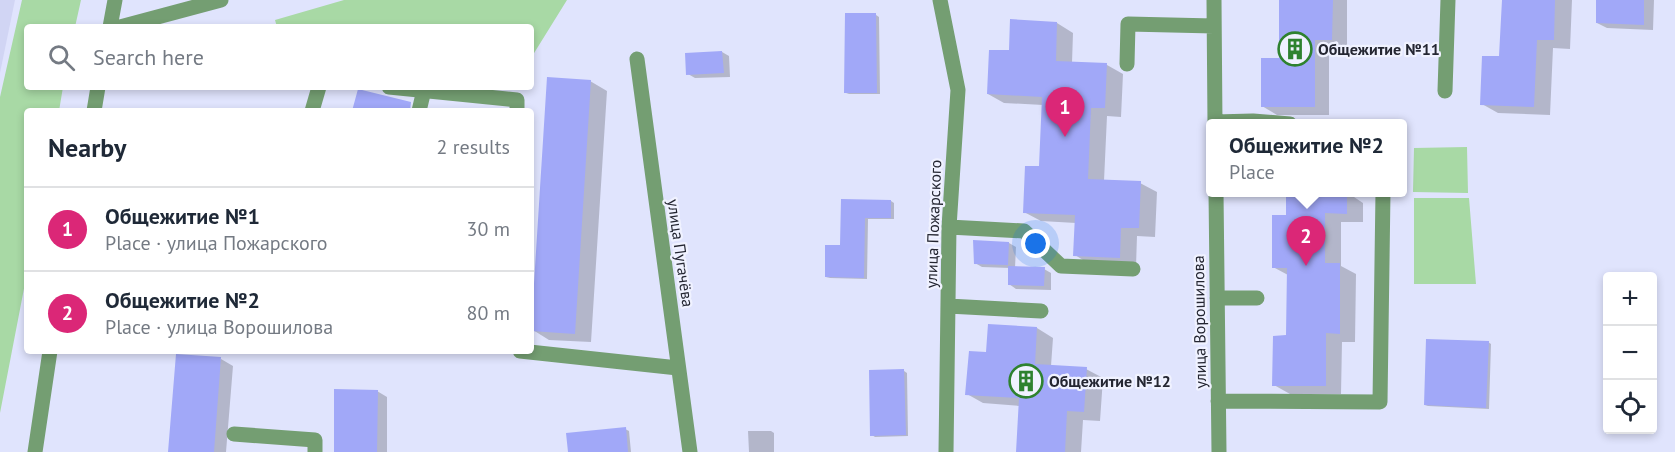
<!DOCTYPE html>
<meta charset="utf-8">
<style>
body{margin:0;font-family:"PT Sans",sans-serif;background:#f2f2f3;color:#1f2937}
.controls{position:absolute;right:18px;bottom:18px;display:grid;overflow:hidden;border-radius:6px;box-shadow:0 3px 9px #0003}
.controls button{width:54px;height:54px;display:grid;place-items:center;padding:0;border:0;border-bottom:2px solid #e0e1e3;background:#fff;color:#1f2937;font:30px sans-serif}
.you{position:absolute;left:1036px;top:244px;width:21px;height:21px;margin:-15px;border:4px solid #fff;border-radius:50%;background:#1a73e8;box-shadow:0 0 0 9px #1a73e833}
.badge{display:grid;place-items:center;width:39px;height:39px;border-radius:50%;background:#db2777;color:#fff;font-size:20px;font-weight:700}
.pin{position:absolute;translate:-50% -50px;filter:drop-shadow(0 2px 3px #0008)}
.pin::after{content:'';position:absolute;top:32px;width:21px;height:18px;background:inherit;clip-path:polygon(0 0,100% 0,50% 100%)}
.popup{position:absolute;left:1206px;top:119px;width:201px;height:78px;box-sizing:border-box;display:grid;place-content:center;border-radius:6px;background:#fff;filter:drop-shadow(0 2px 4px #0005);font-size:20px;white-space:nowrap;color:#747a83}
.popup b{font-size:22px;color:#1f2937}
.popup::after{content:'';position:absolute;left:50%;top:100%;margin-left:-12px;border:12px solid transparent;border-top-color:#fff}
.list{margin:0;padding:0;list-style:none}
h2{display:flex;justify-content:space-between;align-items:center;height:78px;margin:0;padding:0 24px;font-size:26px}
h2 small{font-size:20px;font-weight:400;color:#747a83}
.list li{display:grid;grid-template-columns:39px 1fr auto;gap:18px;align-items:center;box-sizing:border-box;height:84px;padding:0 24px;border-top:2px solid #e0e1e3}
.list b{display:block;font-size:22px;white-space:nowrap}
.list p{margin:0;font-size:20px;white-space:nowrap;color:#747a83}
.list em{font-size:20px;font-style:normal;color:#747a83}
.icon{flex:none;width:33px;height:33px;fill:none;stroke:currentColor;stroke-width:2;stroke-linecap:round;stroke-linejoin:round}
.map{position:relative;flex:none;width:1675px;height:452px;overflow:hidden}
.search{position:absolute;background:#fff;box-shadow:0 3px 9px #0003;left:24px;top:24px;width:510px;height:66px;display:flex;align-items:center;gap:15px;box-sizing:border-box;padding:0 21px;border-radius:6px;color:#747a83;font-size:22px}
.panel{position:absolute;background:#fff;box-shadow:0 3px 9px #0003;left:24px;top:108px;width:510px;height:246px;border-radius:6px}
.map>svg:first-child{display:block}
.built{fill:#d1d5f4}
.green{fill:#a8d9a5}
.shadow{fill:#0003}
.building{fill:#a1a8f8}
.lines{fill:none;stroke-linecap:round;stroke-linejoin:round}
.minor{stroke:#749e72;stroke-width:15}
.labels{text-anchor:middle;dominant-baseline:central;stroke-width:4.5;stroke-linejoin:round;paint-order:stroke}
.poi-label{font-size:16px;font-weight:bold;fill:#242632;stroke:#f0f2ff;text-anchor:start}
.street-label{font-size:16px;fill:#242632;stroke:#f0f2ff}
</style>
<div class="map">
<svg width="1675" height="452" viewBox="0 0 1675 452">
<rect width="100%" height="100%" fill="#e0e4fd"/>
<path class="built" d="M0,0H15L0,73Z"/>
<path class="green" d="M22,0H81L75,27H27V87H63L59,111H27V273L0,413V97Z
M344,0H567L531,58V27H277L275,20Z
M1467,147L1468,193L1413,192L1414,148Z
M1414,198H1469L1476,284H1414Z"/>
<path class="shadow" d="M1280,0H1347V48H1329V115H1277L1262,106L1280,59Z
M1503,0H1572L1570,49L1553,48L1550,115L1498,113L1482,104L1501,58Z
M1598,0H1654L1653,30L1607,28L1597,23Z
M876,15L879,17L880,94H849L846,93Z
M1012,21L1057,23L1073,33L1072,63L1107,65L1123,74L1121,117L1107,116L1104,181L1140,183L1157,192L1155,237L1137,236L1136,267L1091,265L1075,255L1076,223L1041,221L1024,212L1041,168L1043,105L1004,103L988,94L1010,52Z
M722,52L729,56L730,77L695,78L688,74Z
M590,81L607,91L591,342L549,340L533,330Z
M1287,192H1354V197L1363,203V222H1341V266L1356,274L1355,342H1342L1341,394H1290L1274,385L1288,337V275L1273,267L1287,217Z
M843,200L891,201L894,203V219H868L867,279L830,278L826,277L842,247Z
M1009,243L1016,247L1015,268L1044,269L1051,273V290L1016,289L1009,284L1010,268L982,267L975,263Z
M1037,328L1053,338L1051,366L1086,369L1103,378L1100,421L1083,420L1081,452H1017L1020,406L983,403L967,394L988,354Z
M1488,342L1491,344L1489,409L1428,406L1425,405Z
M221,359L233,366L226,452H170Z
M904,371L907,373L908,436L875,437L872,435Z
M377,391L387,397V452H335Z
M625,429L629,431L631,452H570Z
M748,431H771L774,433V452H749Z"/>
<path class="building" d="M1279,0H1333L1332,40H1315V107H1261V58H1279Z
M1502,0H1555L1554,40H1537L1534,107L1480,105L1482,56H1499Z
M1596,0H1644V25L1596,23Z
M845,13H876L877,93H844Z
M1010,19L1057,22L1056,61L1107,63L1105,108H1091L1088,179L1141,181L1139,228H1121L1120,258L1073,256L1075,215L1023,213L1025,166H1039L1042,97L987,94L989,50H1009Z
M722,51L724,73L686,75L685,53Z
M547,77L591,80L575,334L531,331Z
M358,89L411,102L410,111H352Z
M1286,192H1347V214L1325,213V263H1340V334L1326,333V386H1272L1273,336L1286,335L1287,268H1272V215H1286Z
M841,199L891,200V218H865L864,278L825,277V245H840Z
M973,240L1009,242L1008,265L974,264Z
M1008,266L1045,267L1044,286L1008,285Z
M988,324L1037,327L1035,364L1087,367L1084,412L1067,411L1065,452H1016L1019,398L965,395L969,351L986,352Z
M1426,339L1489,341L1486,408L1424,405Z
M176,354L221,357L214,452H168Z
M904,369L906,435L870,436L869,370Z
M334,389L378,390L377,452H334Z
M626,427L628,452H568L566,433Z"/>
<g class="lines">
<path class="minor" d="M940,0L958,90L949,227L946,452
M1214,0L1215,124
M110,27L115,0
M120,27L221,0
M637,59L690,452
M1127,64L1128,24L1214,26
M389,87L517,100V111
M1445,91L1448,0
M94,111L98,87
M312,111L319,87
M419,111L424,90
M1215,122L1253,121L1290,124
M1216,192L1219,452
M949,227L1024,231L1061,266L1133,269
M1217,298H1257
M948,306L1041,311
M520,351L678,368
M1218,401L1380,402L1383,192
M234,434L315,440V452
M35,452L50,351"/>
</g>
<defs>
<symbol id="building-ring" viewBox="-11 -11 22 22"><circle r="9.5" fill="#f0f2ff" stroke="#2e822f" stroke-width="1.5"/><path d="M-4-6H4V6H1V3H-1V6H-4ZM-2.5-4.3h1.7v1.8h-1.7ZM.8-4.3h1.7v1.8H.8ZM-2.5-1h1.7V.8h-1.7ZM.8-1h1.7V.8H.8Z" fill="#2e822f"/></symbol>
</defs>
<g fill-rule="evenodd">
<use href="#building-ring" x="1276" y="30" width="38" height="38"/>
<use href="#building-ring" x="1007" y="362" width="38" height="38"/>
</g>
<g class="labels">
<g class="poi-label">
<text x="1318" y="49">Общежитие №11</text>
<text x="1049" y="381">Общежитие №12</text>
</g>
<g class="street-label">
<text transform="translate(933 224) rotate(-88)">улица Пожарского</text>
<text transform="translate(681 253) rotate(82)">улица Пугачёва</text>
<text transform="translate(1199 322) rotate(-91)">улица Ворошилова</text>
</g>
</g>
</svg>
<div class="controls">
<button>+</button>
<button>−</button>
<button><svg class="icon" aria-label="locate" viewBox="0 0 24 24"><circle cx="12" cy="12" r="6"/><path d="M12 2v4M12 18v4M2 12h4M18 12h4"/></svg></button>
</div>
<div class="you"></div>
<div class="pin badge" style="left:1065px;top:137px">1</div>
<div class="pin badge" style="left:1306px;top:266px">2</div>
<div class="popup"><b>Общежитие №2</b>Place</div>
<div class="search"><svg class="icon" aria-label="search" viewBox="0 0 24 24"><circle cx="10" cy="10" r="6"/><path d="M15 15l6 6"/></svg>Search here</div>
<section class="panel">
<h2>Nearby<small>2 results</small></h2>
<ul class="list">
<li><span class="badge">1</span><div><b>Общежитие №1</b><p>Place · улица Пожарского</p></div><em>30 m</em></li>
<li><span class="badge">2</span><div><b>Общежитие №2</b><p>Place · улица Ворошилова</p></div><em>80 m</em></li>
</ul>
</section>
</div>
